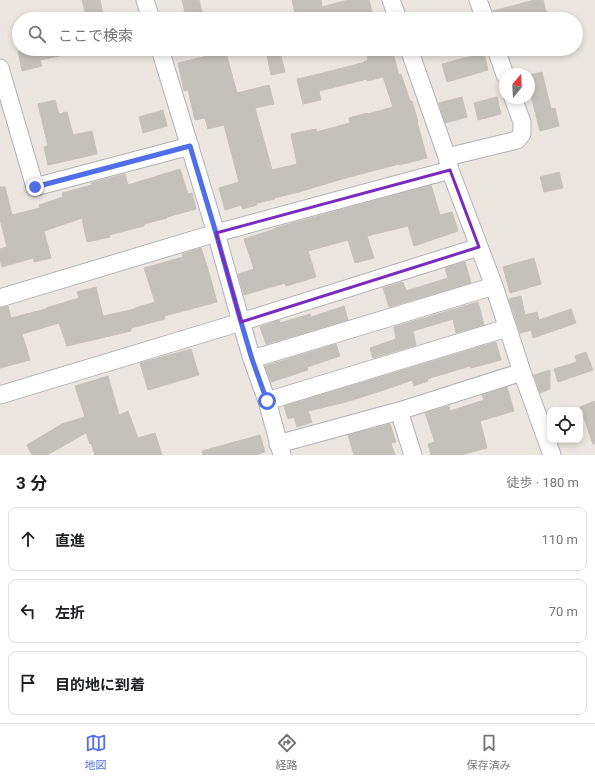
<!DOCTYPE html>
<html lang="ja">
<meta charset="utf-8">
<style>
body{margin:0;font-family:Roboto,"Noto Sans JP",sans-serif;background:#f2f2f2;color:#202124}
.controls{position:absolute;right:12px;bottom:12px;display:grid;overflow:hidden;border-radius:8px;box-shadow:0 2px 6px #0003}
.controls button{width:36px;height:36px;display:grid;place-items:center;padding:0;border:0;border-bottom:1px solid #e0e0e0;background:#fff;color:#202124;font:20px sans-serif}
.compass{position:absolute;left:499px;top:68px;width:36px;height:36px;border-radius:50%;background:#fff;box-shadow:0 2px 6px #0003;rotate:18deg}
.stop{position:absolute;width:12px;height:12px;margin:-9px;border:3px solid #506ee8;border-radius:50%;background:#fff}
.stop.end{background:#506ee8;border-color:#fff;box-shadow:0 1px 4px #0008}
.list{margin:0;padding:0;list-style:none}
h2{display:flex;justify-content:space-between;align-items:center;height:52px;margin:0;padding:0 16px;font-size:17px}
h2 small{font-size:13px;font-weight:400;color:#757577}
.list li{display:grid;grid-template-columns:26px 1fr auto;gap:12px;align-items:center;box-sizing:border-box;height:64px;margin:0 8px 8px;padding:0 8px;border:1px solid #e0e0e0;border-radius:8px}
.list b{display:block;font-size:15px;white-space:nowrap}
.list em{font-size:13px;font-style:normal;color:#757577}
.icon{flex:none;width:22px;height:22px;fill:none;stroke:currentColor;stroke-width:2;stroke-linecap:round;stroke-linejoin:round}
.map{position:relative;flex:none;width:595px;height:455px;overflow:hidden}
.search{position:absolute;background:#fff;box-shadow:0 2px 6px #0003;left:12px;right:12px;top:12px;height:44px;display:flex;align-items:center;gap:10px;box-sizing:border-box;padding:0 14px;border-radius:22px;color:#757577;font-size:15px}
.sheet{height:268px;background:#fff}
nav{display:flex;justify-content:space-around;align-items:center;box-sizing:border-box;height:56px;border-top:1px solid #e0e0e0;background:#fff;font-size:11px;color:#757577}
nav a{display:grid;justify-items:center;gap:2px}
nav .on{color:#506ee8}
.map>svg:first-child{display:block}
.building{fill:#c4c0ba;stroke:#c7c1b8}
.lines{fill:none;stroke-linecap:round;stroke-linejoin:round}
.minor-casing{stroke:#afb1ba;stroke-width:19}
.minor{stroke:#fff;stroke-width:17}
.route{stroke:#506ee8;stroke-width:5}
.marked{fill:none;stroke:#7b2cbf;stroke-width:3;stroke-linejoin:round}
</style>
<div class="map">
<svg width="595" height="455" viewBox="0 0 595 455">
<rect width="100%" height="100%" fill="#ebe6df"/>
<path class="building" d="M82,0H100L104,19H87Z
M182,0H199L202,12L186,16Z
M292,0H321L322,7L348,0H369L374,19H293V15L295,14Z
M534,0H543L548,19H495L493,11Z
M21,49H64V55L40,60L42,66L22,71L18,51H21Z
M205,49H225L237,93L269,85L274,104L255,108L272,170L297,164L291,134L316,129V132L350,123L349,118L367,113L368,114L393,107L383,77L367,81V79L319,91L321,100L303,104L297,79L315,75L362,63L368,60L365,49H385L387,55L393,53L399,75L401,74L410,101H412L418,122H417L427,158L399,165V164L342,179L299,192L274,198L275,199L257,203V205L243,209L241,205L225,210L219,188L239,182L224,125L208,129L205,118L195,120L188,90L184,91L178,63L207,56Z
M280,52L285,72L271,75L267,55Z
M484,53L488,70L447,82L442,64Z
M542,72L551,109L555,108L559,126L540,131L531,96H529V75Z
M462,97L467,117L445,123L439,103Z
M497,97L501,114L478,120L474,103Z
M55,100L59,114L67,112L73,135L92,131L97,154L48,165L44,147L48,146L38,104Z
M163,110L167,126L143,133L139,117Z
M180,169L188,194L192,193L196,209L167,217V218L144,224V226L109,235L110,237L87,242L82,218L44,231L51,258L34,262L33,258L2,267L0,260V249L7,247L0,219V187H5L12,215L40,208L39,205L63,197L62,193L92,185L91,183L125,174L128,185Z
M559,172L563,188L544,192L540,177Z
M431,185L440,215L452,212L458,231L414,246L408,226L367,236L374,258L355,263L348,240L308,251L316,277L286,286L285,283L244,295L238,274L254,269L244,239L275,229V228Z
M201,248L208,269L217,302L164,316L165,319L131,328V331L67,346L59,323L29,332L22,334L30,360L0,368V308L8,306L11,318L46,309V308L79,298L77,292L96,287L103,316L135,309V308L155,302L144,268L183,257L182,254Z
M534,258L541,284L510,293L503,267Z
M465,262L471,283L389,307L383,288L403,282L406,291L448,278L445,268Z
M521,296L525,315L537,312L539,320L571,309L576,323L533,338L531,330L520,333L509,299Z
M478,302L484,325L456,333L453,319L413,331L416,345L373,358L370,348L396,339L394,327Z
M344,306L348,320L266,344L260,327L279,320L280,323L310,314L311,317Z
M496,342L501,360L471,368L470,366L427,379L428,381L414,386L412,380L390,388L346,402L308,411L312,422L297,427L294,417L288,419L284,406Z
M336,344L340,356L307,367L308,370L271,382L265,366Z
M191,349L199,375L148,390L140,363Z
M586,352L593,370L558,382L554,369L577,362L575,356Z
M550,370V389L540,393L534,375Z
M108,376L119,415L128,411L138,438L155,433L162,455H95L91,443L90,444L86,433L47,455H32L27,445L62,424L85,417L75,386Z
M507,387L514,411L480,421L487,448L461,455H431L428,444L435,442L425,413L449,406L450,411L484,400L482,395Z
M595,401V444H593L580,407Z
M390,424L396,442L391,443L395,455H354L348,435Z
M260,435L265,452L255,455H203L202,451Z"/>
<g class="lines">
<defs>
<path id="minor" d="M145,0L151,19
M391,0L398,19
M478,0L485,19
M160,49L216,233L241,322L252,359L267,401L282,455
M409,49L447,157L450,170L494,286L522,372L552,455
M496,49L505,75
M0,68L35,187L190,146
M447,157L517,140L522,134V122L513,98
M0,298L216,233L450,170
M252,359L494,286
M0,395L241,322L479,247
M267,401L507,328
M399,411L413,455
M278,444L399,411L522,372"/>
</defs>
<use href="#minor" class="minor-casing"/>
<use href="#minor" class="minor"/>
</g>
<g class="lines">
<path class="route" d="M35,187L190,146L216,233L241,322L252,359L267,401"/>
</g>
<path class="marked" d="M450,170L479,247L241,322L216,233Z"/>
</svg>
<div class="controls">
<button><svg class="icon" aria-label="locate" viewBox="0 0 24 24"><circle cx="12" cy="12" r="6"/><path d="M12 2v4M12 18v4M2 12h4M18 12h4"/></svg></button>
</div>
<svg class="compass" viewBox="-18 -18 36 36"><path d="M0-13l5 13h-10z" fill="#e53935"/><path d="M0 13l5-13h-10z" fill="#757577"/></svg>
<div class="stop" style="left:267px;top:401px"></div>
<div class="stop end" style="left:35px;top:187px"></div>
<div class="search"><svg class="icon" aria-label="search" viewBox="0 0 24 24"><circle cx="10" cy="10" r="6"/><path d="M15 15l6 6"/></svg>ここで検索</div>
</div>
<section class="sheet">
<h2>3 分<small>徒歩 · 180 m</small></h2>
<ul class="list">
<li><svg class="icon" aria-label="ahead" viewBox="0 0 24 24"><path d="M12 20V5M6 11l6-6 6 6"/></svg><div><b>直進</b></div><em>110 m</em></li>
<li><svg class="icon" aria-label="left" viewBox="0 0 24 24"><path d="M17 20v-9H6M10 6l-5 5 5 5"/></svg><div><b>左折</b></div><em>70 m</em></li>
<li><svg class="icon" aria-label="arrive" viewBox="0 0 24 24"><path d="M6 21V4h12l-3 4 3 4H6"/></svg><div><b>目的地に到着</b></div></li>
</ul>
</section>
<nav>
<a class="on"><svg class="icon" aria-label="map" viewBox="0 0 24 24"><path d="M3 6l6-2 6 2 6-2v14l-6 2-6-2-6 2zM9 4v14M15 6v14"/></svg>地図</a>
<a><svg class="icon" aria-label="directions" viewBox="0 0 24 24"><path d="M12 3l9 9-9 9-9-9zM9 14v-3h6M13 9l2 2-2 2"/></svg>経路</a>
<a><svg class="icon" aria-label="saved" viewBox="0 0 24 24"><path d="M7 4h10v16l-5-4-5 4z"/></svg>保存済み</a>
</nav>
